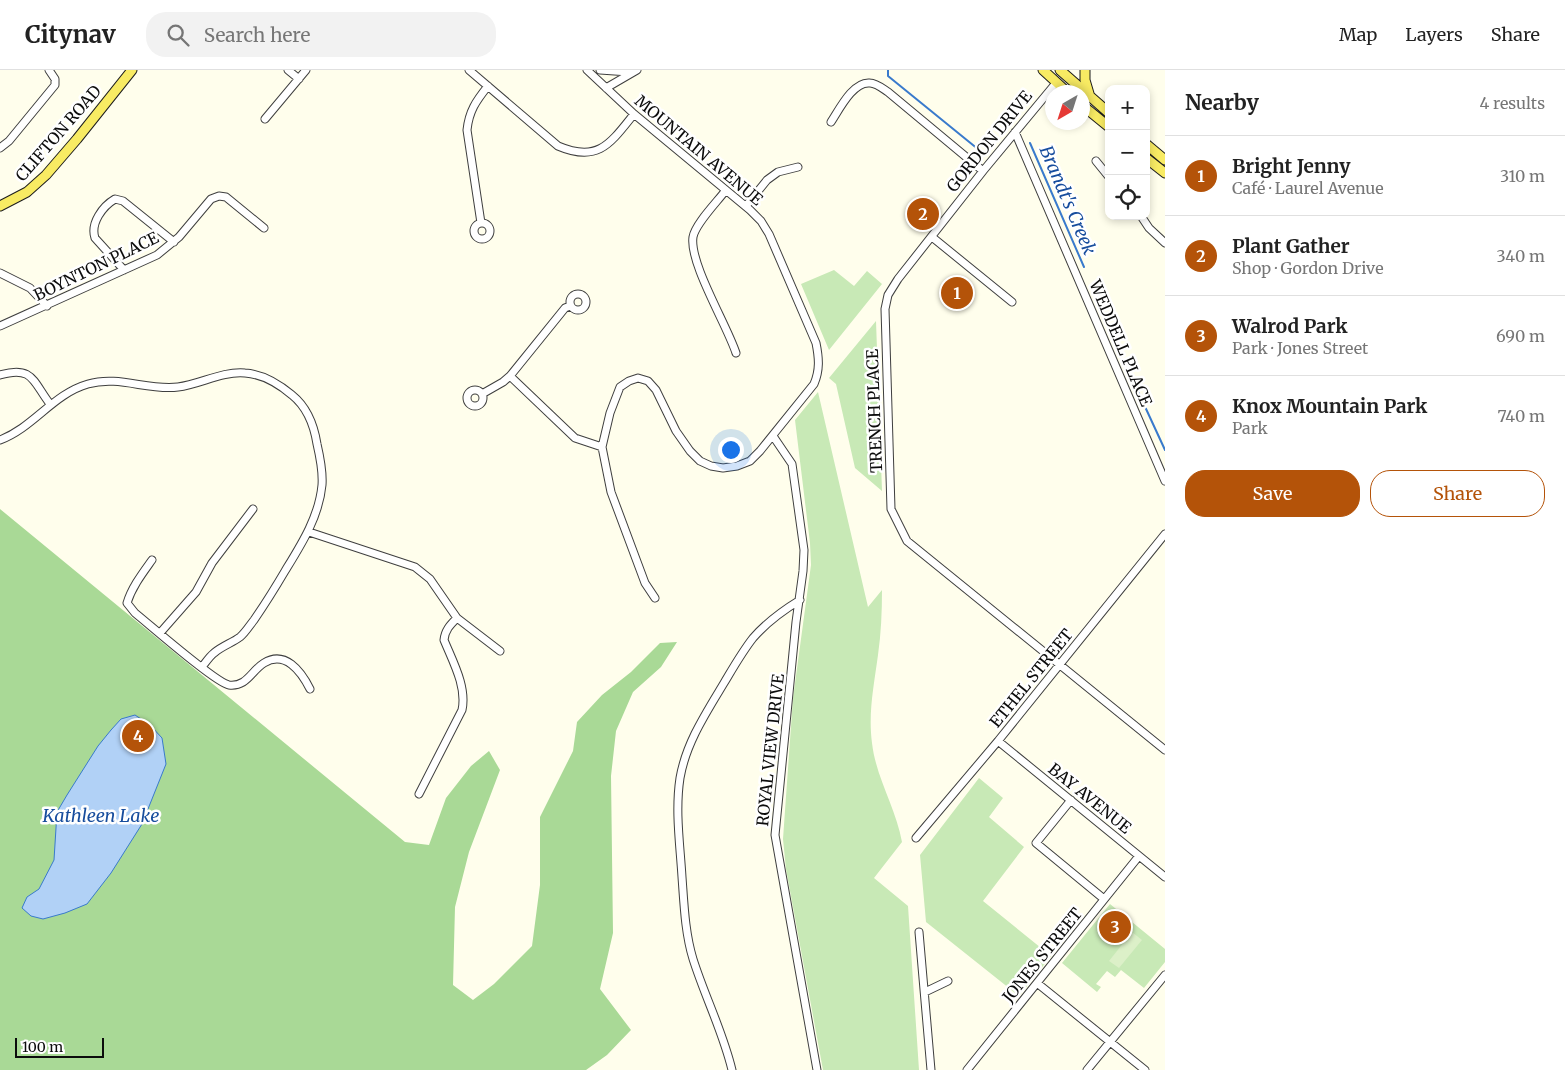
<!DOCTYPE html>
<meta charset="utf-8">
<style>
body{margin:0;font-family:Merriweather,serif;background:#f2f2f2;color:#222}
.controls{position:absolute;right:15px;top:15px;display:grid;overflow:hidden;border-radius:10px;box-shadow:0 2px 8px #0003}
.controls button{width:45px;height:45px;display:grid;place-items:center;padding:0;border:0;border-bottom:1px solid #e0e0e0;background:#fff;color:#222;font:25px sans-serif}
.compass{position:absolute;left:1045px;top:15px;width:45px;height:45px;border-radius:50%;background:#fff;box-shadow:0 2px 8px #0003;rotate:219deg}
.scale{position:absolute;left:15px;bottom:12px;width:89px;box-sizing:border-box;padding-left:5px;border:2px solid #0c0c0c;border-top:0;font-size:14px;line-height:18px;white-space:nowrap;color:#0c0c0c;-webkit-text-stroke:4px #fff;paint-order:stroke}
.you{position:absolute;left:730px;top:379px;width:18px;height:18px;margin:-12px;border:4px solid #fff;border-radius:50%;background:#1a73e8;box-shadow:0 0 0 8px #1a73e833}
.badge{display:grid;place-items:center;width:32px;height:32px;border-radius:50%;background:#b45309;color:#fff;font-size:16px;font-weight:700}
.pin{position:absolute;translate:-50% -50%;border:2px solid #fff;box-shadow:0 1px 5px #0006}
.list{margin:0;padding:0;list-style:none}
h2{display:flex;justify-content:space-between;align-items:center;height:65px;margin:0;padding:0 20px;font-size:21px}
h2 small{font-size:16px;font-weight:400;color:#767676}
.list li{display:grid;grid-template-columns:32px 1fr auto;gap:15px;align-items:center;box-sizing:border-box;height:80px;padding:0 20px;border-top:1px solid #e0e0e0}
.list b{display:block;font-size:19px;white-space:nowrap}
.list p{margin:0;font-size:16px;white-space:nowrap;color:#767676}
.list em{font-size:16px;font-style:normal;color:#767676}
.actions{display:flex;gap:10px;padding:15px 20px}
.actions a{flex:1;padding:11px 0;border:1px solid #b45309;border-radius:20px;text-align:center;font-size:18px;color:#b45309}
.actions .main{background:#b45309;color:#fff}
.icon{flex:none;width:28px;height:28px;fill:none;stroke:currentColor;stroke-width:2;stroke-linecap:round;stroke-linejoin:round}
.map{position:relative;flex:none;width:1165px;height:1000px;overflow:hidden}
header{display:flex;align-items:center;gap:30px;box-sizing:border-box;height:70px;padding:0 25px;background:#fff;border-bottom:1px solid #e0e0e0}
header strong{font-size:24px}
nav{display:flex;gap:28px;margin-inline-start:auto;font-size:18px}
.search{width:350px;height:45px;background:#f2f2f2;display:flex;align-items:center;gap:12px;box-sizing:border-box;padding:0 18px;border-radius:20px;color:#767676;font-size:19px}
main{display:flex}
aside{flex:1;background:#fff}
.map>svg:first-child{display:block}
.green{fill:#c8e9b6}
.forest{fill:#a9d996}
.pitch{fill:#dcf0c8}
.water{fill:#b1d1f6;stroke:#397acc}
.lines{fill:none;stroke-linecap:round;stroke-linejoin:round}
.stream{stroke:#397acc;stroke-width:2}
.minor-casing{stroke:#3f3f3f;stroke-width:9}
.major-casing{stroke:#1d1d1d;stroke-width:11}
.minor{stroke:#fff;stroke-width:7}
.major{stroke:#f8eb63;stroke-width:9}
.labels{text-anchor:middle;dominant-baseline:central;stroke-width:5;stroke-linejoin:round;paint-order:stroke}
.street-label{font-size:16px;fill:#0c0c0c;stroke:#fff}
.water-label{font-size:18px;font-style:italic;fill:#174d9d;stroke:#fff}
</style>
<header>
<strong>Citynav</strong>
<div class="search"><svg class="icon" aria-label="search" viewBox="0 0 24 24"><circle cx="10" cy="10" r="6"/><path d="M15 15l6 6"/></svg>Search here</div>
<nav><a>Map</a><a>Layers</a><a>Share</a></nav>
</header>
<main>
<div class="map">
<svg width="1165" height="1000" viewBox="0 0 1165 1000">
<rect width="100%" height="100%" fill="#fffeec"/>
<path class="green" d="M834,200L854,216L867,201L882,214L829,280L801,214Z
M876,251L882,421L855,398L836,314L829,308Z
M818,322L868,537L882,520C882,542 881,564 878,585C874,615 868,643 872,673C876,708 896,738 902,772L874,808L908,836L919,1000H823L786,799L783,769L793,628L811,495L810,473L795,350Z
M979,708L1003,728L989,747L1024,777L983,831L1051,886L1019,926L926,852L920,785Z
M1110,834L1165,879V892L1144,918L1121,900L1115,907L1107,901L1096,914L1101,917L1097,922L1062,893Z"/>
<path class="forest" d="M0,439L405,772L429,775L446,728L471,696L489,681L500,700L469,782L455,837L453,915L473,930L494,914L532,876L540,815V747L573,681L577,652L602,625L631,602L660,573L677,572L661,597L633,622L616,661L611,706L613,863L600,919L631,960L607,985L586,1000H0Z"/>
<path class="pitch" d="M1132,862L1142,870L1119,898L1109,891Z"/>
<path class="water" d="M135,645L150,655L162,668L166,694L142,754L111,803L87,834L65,843L43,849L31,846L22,838L27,827L39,819L54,790L57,742L67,725L98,676L111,660L121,649Z"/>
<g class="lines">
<path class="stream" d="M888,0V6L984,84
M1030,73L1084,197
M1092,216L1119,279
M1135,315L1165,380"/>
<defs>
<path id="minor" d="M288,0L299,9
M469,0L558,76C598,93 610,74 634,44
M587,0L634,44L750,140L761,151L769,164L816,273C819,288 820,300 814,314L760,381L750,391L737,396L723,398L711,396L700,391L690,381L676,361L656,320L648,311L638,308L629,311L620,317L610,343L602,377L611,422L645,513L655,528
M600,0L629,2
M1056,13L983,101L898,209L888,225L885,239L891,439L907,471L1165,680
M606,18L637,0
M265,49L306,0
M831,52C839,40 853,11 870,13C876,13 882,18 888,22L983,101
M1015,62L1165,411
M0,78L9,71L55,15V9L49,0
M1096,91L1109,107
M726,120C717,132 695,154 693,167C689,193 727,255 736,283
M746,136L767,110L778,102L798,97
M1141,146L1149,158L1165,173
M481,153L467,60C469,41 476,31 488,16
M474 161a8 8 0 1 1 16 0a8 8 0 1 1-16 0Z
M932,167L1012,232
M124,200L95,168C90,153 103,136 115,129L123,131L174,172
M0,203L30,218L47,236
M570 232a8 8 0 1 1 16 0a8 8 0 1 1-16 0Z
M0,256L157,185L179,167L211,129L219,126L226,127L264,158
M0,305C33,295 33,312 50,334
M510,306L575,368L602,377
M467 328a8 8 0 1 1 16 0a8 8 0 1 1-16 0Z
M482,324L503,312L510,306L565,238L570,236
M773,366L792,394L804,480L803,501L796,552L775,765L817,1000
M0,370C34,357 53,324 88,314C119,305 148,321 178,317C201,314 222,301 245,303C262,304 279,314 292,325C307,337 314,355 317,374C320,387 323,402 322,415C319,447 301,475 285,501C275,518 265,534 254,550C250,555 245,563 240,567C232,573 222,576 214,583C209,587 206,592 202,597
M309,462L415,497L430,509L457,548L500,581
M152,490C142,504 132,517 127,533L135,543C150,555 216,613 229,615C247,617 251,601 264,593C285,580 301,601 310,619
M160,563L196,522L212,493L253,439
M998,671L1165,807
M419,724L462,640C467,617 453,592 444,570C445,560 450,555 457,548
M1071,730L1036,773L1104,829
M916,768L998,671L1165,464
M919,862L931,1000
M1037,913L1145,1000
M925,922L948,911
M732,1000C723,962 705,927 693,889C685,863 684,834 682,807C680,774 675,741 680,708C686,673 706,643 724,613C733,598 742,582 753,568C766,553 782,541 800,530
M967,1000L1139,786
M1087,1000L1165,905"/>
<path id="major" d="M1043,0L1067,22
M1060,0L1109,43
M1085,0V10L1090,27
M1082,35L1109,57
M1146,74L1165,90
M1146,88L1165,103
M0,136L27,122L46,105L77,69L132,0"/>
</defs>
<use href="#minor" class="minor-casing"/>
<use href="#major" class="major-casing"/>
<use href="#minor" class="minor"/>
<use href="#major" class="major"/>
</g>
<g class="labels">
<g class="street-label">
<text transform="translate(58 63) rotate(-49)">CLIFTON ROAD</text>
<text transform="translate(989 71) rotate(-51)">GORDON DRIVE</text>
<text transform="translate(699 80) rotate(40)">MOUNTAIN AVENUE</text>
<text transform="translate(96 196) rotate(-26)">BOYNTON PLACE</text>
<text transform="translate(1121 273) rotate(67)">WEDDELL PLACE</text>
<text transform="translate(874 341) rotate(-92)">TRENCH PLACE</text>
<text transform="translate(1031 608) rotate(-51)">ETHEL STREET</text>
<text transform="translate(770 680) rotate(-84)">ROYAL VIEW DRIVE</text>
<text transform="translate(1090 728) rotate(39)">BAY AVENUE</text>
<text transform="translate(1042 885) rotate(-51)">JONES STREET</text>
</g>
<g class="water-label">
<text transform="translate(1068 130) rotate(67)">Brandt's Creek</text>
<text x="101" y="745">Kathleen Lake</text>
</g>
</g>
</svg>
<div class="controls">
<button>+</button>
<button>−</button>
<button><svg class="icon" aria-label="locate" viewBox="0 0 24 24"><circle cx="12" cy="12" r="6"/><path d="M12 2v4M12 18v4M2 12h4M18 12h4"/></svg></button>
</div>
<svg class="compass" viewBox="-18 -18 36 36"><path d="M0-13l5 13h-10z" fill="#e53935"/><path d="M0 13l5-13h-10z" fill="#767676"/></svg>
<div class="scale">100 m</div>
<div class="you"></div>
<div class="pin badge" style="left:957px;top:223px">1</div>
<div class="pin badge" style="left:923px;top:144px">2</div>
<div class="pin badge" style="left:1115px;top:857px">3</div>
<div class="pin badge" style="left:138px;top:666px">4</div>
</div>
<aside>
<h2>Nearby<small>4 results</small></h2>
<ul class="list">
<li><span class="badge">1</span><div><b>Bright Jenny</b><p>Café · Laurel Avenue</p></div><em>310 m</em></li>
<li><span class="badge">2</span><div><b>Plant Gather</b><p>Shop · Gordon Drive</p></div><em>340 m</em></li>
<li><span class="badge">3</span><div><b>Walrod Park</b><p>Park · Jones Street</p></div><em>690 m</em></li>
<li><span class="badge">4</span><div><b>Knox Mountain Park</b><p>Park</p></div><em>740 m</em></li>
</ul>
<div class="actions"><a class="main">Save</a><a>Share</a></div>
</aside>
</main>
